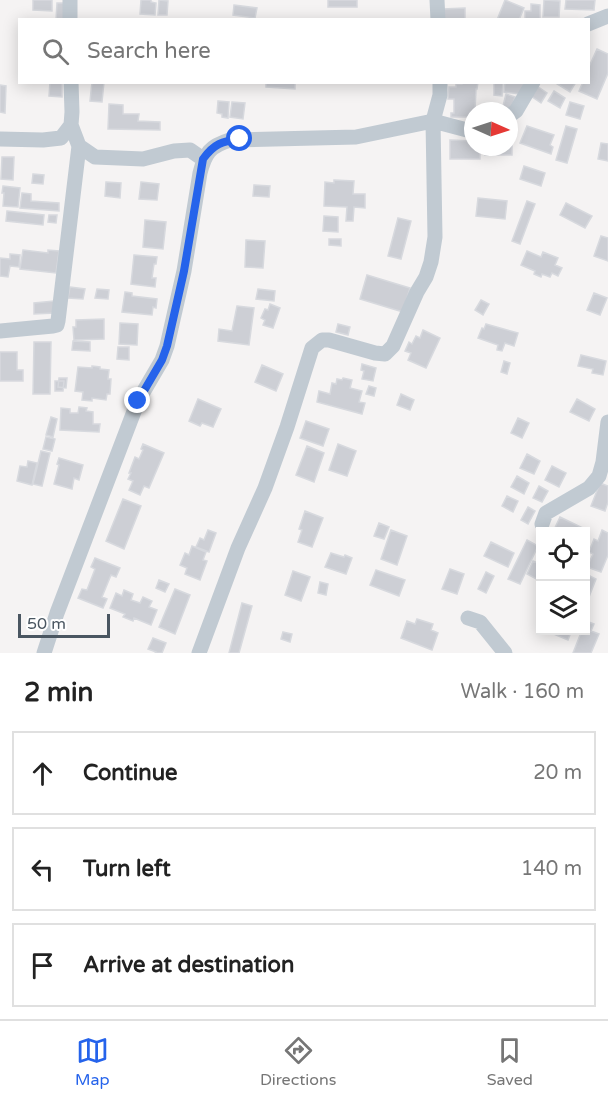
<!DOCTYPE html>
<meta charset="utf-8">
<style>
body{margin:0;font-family:"Varela Round",sans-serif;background:#f6f6f6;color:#222}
.controls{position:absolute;right:18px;bottom:18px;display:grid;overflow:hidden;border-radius:0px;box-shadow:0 3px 15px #0003}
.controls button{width:54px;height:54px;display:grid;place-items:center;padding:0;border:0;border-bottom:2px solid #e0e0e0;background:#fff;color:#222;font:30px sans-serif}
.compass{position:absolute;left:464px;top:102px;width:54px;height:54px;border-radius:50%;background:#fff;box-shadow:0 3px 15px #0003;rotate:93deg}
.scale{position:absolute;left:18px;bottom:15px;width:92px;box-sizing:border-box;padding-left:6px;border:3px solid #4a5661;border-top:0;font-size:16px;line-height:21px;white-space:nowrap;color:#4a5661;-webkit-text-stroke:4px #fff;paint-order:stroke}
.stop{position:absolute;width:18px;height:18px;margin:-14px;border:4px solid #2563eb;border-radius:50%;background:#fff}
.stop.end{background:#2563eb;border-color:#fff;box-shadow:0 2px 6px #0008}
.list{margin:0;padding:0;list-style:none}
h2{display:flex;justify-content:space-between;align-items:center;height:78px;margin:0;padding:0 24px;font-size:26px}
h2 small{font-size:20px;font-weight:400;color:#767676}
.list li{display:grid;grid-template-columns:39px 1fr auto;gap:18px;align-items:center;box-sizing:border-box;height:84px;margin:0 12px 12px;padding:0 12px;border:2px solid #e0e0e0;border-radius:0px}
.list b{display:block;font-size:22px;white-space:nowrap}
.list em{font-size:20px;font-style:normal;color:#767676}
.icon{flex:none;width:33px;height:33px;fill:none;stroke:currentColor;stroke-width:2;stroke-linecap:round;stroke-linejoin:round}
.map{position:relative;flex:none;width:608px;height:653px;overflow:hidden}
.search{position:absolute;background:#fff;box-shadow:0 3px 15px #0003;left:18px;right:18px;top:18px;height:66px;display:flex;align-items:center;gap:15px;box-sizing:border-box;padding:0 21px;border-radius:0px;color:#767676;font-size:22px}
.sheet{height:366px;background:#fff}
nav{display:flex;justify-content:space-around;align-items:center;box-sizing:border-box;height:84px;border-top:2px solid #e0e0e0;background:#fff;font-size:16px;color:#767676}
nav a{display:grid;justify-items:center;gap:3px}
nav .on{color:#2563eb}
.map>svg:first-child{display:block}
.building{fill:#cdcfd5;stroke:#d7d9de;stroke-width:1.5}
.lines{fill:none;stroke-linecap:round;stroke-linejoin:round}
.minor{stroke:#c1cad2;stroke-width:15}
.route{stroke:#2563eb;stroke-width:8}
</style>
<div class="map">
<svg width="608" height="653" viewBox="0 0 608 653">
<rect width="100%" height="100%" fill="#f5f3f3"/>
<path class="building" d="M33,0H52V11L33,10Z
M141,0H151V2L156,3L155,15L140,14Z
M159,0L168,1L167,15H158Z
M328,0H357V7H328Z
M505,0L524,8L519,20H497Z
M544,0L560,1L559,17H543Z
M566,0H595L594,10L565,9Z
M57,3H66L65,20H56Z
M531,4L540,5V20H525V11H531Z
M234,5L257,8L255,18L233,15Z
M465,8V20H444L443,9Z
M597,49L608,54V73L597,99L579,91L583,82H588V69Z
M50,82H62V97L49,96Z
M92,82H104L102,102L90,101Z
M266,82H295V89L266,87Z
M462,82H478L477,89H476L475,111H473V117H451V113H454V99H448L449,87H456V84H462Z
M494,82H503L502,96L494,95Z
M505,82H525L520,94L504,92Z
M554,82H576L570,92Z
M534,84L547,93L541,103L528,94Z
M0,85L6,86L5,113L0,112Z
M554,91L565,98L560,108L548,101Z
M506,94L515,97L511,112L502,110Z
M218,101L229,102L228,118L222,117V114L217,113Z
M232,102L245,103L243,119L230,117Z
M570,102L584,106L580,119L566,115Z
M109,104L123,105V114H139L138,121L160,122V130L108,129Z
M527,126L554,135L550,145L553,147L551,154L520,143Z
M566,126L577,129L567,163L556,160Z
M509,133H512V155H485V147H509Z
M450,140L473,141V147H480V159H450Z
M601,143L608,144V161L598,159Z
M2,157H14L13,180L1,179Z
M524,166L545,173L541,186L520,179Z
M33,174L44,175L43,184L32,183Z
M334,180L354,181L353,194H365V208L354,207L353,221H346L347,207L324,206L325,182L334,183Z
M106,182L121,183L120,198L105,196Z
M141,182L159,184L157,200L139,199Z
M254,185L270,186L269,197L253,196Z
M3,186L20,188L18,207L3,206L4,193H2Z
M22,193L31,194V201L59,203V211L20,208Z
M478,198L507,201L505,219L476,216Z
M527,201L535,204L520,244L512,241Z
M566,203L592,216L585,228L560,215Z
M7,211L44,215L43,225L6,221Z
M49,215H57L56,223L48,222Z
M324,216L338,217V232L323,231Z
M398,218L411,221L401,259L388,256Z
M145,220L166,222L163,249L143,247Z
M601,236L608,238V261L594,256Z
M329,239H341V246L329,245Z
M246,240L265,241L263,268L245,267Z
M23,250L48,253V250L59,251L56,273L20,269Z
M527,251L541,257L543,252L558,258L555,265L562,268L558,276L552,273L550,277L542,274L541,277L534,274L535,271L521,265Z
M10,254L20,255L19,267L10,266L8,277L0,276V258L10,259Z
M134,255L157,257L156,264H154L152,278H156L155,287L131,284Z
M367,275L410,288L403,312L360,299Z
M70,287L85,289L83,299L68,298Z
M97,289L109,290L108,299L95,298Z
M258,289L275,291L274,301L256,299Z
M125,292L132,293V296L157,299L156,308L153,307L152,315L122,312Z
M594,293L607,298L600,315L587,310Z
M481,300L489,304L483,315L475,310Z
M54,301L55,313L34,314V303Z
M270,304L280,308L273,328L263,325L265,320L261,318L265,309L268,310Z
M237,306L254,308L249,345L218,341L219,329L232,331Z
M104,319V339L74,340L73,327H76V320Z
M120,323L138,324L137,345L119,344Z
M338,324L350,327L348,335L336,332Z
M486,324L518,333L514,346L505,343L502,351L497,350L498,345L478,338L482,328L484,329Z
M423,330L440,338L426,368L408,360L411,353L405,351L409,342L412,344L416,336L420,338Z
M73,341L90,342V351L72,350Z
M34,342H51L50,394H33Z
M118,347H129V360L117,359Z
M0,352H17V370H23V381H0Z
M581,355L606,361L603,375L592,373L593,369L578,366Z
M504,361L510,363L507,374L501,372Z
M362,364L376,368L373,381L362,379L364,371L361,370Z
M262,365L283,374L276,391L255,382Z
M92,366L100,367V369L109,370L108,379H111L110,394H107L106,400L92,398V401L82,400L83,392L75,391L78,367L92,368Z
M59,378H67L66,388L58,387Z
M343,378L352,380L350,388L362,391L359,402L365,403L362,414L317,402L319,391L330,394L332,383L336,384L337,379L342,380Z
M55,381H64L63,391H55Z
M369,386L376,388L374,396L366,394Z
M401,394L414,400L410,410L397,405Z
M198,399L221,409L213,427L202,423L200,426L189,421Z
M577,399L595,409L589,421L570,412Z
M79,407L87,408L86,411L93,412V424H100L99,432L60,430L61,408L70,409V413H78Z
M51,417L57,419L53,437L46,435Z
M518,418L529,423L522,438L511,433Z
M306,421L329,429L323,446L300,438Z
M46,437L55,439L52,451L43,449Z
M143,444L164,453L149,488L144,486L140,495L129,490L133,481L128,479L131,473H129L135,457L139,459L143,450L141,449Z
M338,444L356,451L347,476L329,470Z
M307,446L324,453L314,482L296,475Z
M41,451L50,453L42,486L33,484Z
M527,454L540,461L534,474L520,468Z
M59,458L83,465L79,480L74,478L72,489L54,484L59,465L57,464Z
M28,461L37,463L32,485L17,481L20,466L27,467Z
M552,466L566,473L559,487L545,480Z
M517,476L529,483L524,494L511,487Z
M600,483L608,486V502L605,511L591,506Z
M539,486L548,491L542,502L533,498Z
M507,496L518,501L513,512L502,506Z
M123,499L141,506L124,549L106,541Z
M528,507L535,511L528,524L521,520Z
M305,511L323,518L312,547L298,542L302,530L299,529Z
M560,517L583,528L581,532H553Z
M379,523L389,527L384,539L374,536Z
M208,530L216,533L209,552L196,547L200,538L204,540Z
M391,530L407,536L397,565L381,559Z
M602,530L608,533V555L601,572L587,567L593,554L589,552L594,539L598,541Z
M527,540L538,546L520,584L508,579Z
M491,542L514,553L508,567L484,556Z
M192,546L206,552L203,560L207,561L200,580L185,574L187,568L180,565L185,553L189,555Z
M331,553L344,557L345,555L352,558L346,574L325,567Z
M95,558L120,568L116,577L111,575L102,597L107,599L103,608L78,598L82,589L87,590L95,569L91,567Z
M533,561L540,564V581L527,574Z
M450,569L464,574L457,594L442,589Z
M376,570L405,580L399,596L370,585Z
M293,571L310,577L301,601L285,595Z
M486,572L494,576L486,593L478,589Z
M586,574L596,579L587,602H586Z
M159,580L169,584L165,592L156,588Z
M320,582L328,584L326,595L318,593Z
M175,589L190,595L175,634L159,627Z
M124,590L133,594L131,600L140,603L143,597L152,601L149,607L157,610L151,625L134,618L133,621L123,617L125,614L110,608L116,593L122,596Z
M242,603L252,606L239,653H229Z
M417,619L433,624L431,630L438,633L432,650L401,638L407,621L415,624Z
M586,621L594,624L591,631L599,634L591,653H573L582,630H586Z
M553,630H567L571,632L568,640L551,633Z
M283,632L292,634L290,642L281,639Z
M153,638L166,643L162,653H155L156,652L148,649Z"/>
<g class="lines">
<path class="minor" d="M70,0V20
M437,0L438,20
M588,24L608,16
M509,116L516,111L533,82
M0,139L43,140L61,138L71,125
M79,146L95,157L143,159L174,151L190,150L203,159
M0,331L53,326L57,325L58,321L79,146L71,125L72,112L71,82
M542,524L546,513L589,488L599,476L603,462L608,422
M468,618L480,622L505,653
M44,653L57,613L138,401L162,360L167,346L184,271L200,173C205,153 210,146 230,140L356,137L433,121L467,130L473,129
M199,653L238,548L265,488L287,427L312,348L322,340H329L375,353L385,354L393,346L417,292L426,277L431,262L435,237L433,121L440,95V82"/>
</g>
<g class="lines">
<path class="route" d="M138,401L162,360L167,346L184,271L203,159C214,144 222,141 240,139"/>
</g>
</svg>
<div class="controls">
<button><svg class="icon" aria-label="locate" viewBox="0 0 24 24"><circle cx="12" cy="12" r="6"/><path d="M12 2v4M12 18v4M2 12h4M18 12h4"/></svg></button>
<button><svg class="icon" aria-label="layers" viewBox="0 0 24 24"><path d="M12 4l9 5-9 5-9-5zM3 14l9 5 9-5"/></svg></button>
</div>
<svg class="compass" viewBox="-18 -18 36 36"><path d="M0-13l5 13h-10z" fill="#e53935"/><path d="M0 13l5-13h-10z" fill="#767676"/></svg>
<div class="scale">50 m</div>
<div class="stop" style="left:240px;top:139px"></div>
<div class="stop end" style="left:138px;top:401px"></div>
<div class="search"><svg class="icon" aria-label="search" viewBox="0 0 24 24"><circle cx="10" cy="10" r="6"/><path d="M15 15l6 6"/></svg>Search here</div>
</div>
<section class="sheet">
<h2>2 min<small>Walk · 160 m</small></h2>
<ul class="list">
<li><svg class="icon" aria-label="ahead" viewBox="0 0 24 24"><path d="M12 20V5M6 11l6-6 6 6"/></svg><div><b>Continue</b></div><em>20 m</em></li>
<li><svg class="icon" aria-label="left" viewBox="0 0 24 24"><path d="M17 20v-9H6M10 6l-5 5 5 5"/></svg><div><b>Turn left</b></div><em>140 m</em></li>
<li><svg class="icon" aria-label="arrive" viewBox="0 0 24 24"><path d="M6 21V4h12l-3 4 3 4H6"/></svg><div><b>Arrive at destination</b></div></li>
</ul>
</section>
<nav>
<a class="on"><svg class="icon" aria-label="map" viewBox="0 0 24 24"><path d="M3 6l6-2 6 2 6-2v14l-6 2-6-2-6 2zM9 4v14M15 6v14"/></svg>Map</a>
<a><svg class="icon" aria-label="directions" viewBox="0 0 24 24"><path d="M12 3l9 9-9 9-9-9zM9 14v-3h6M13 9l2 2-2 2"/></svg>Directions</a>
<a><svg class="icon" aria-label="saved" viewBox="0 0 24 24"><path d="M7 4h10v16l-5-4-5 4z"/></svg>Saved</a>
</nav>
